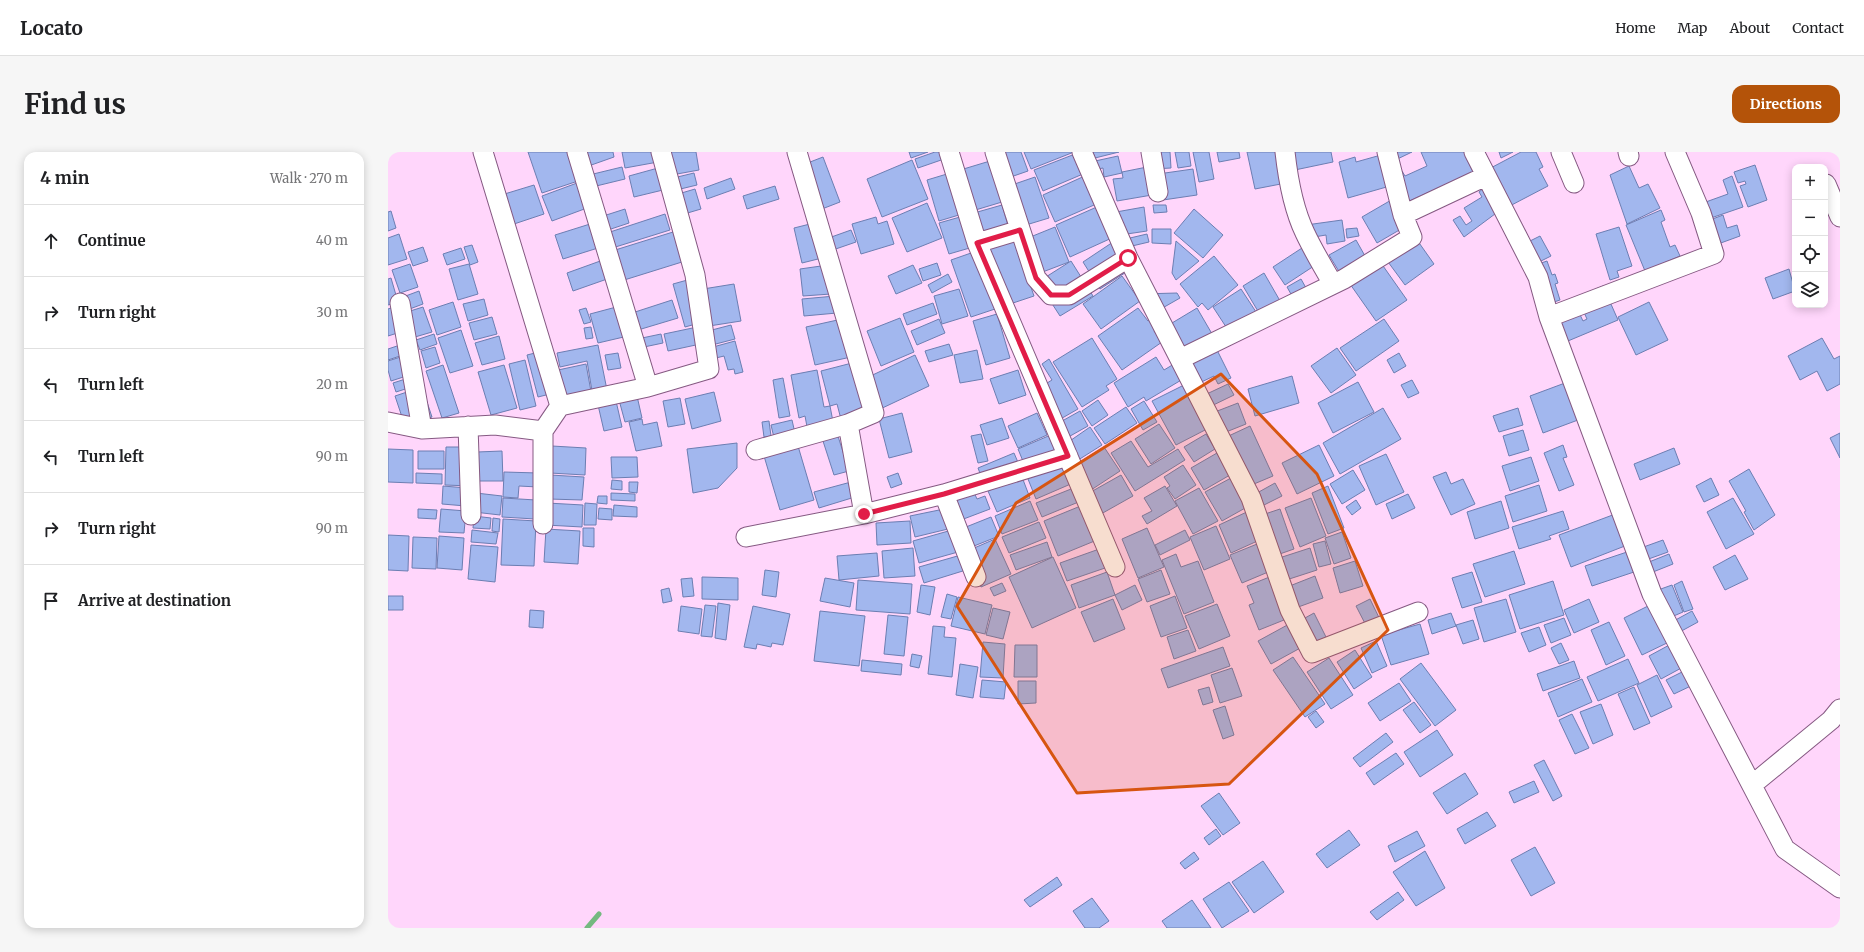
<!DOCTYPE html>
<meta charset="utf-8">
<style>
body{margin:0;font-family:Merriweather,serif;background:#f6f6f6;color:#202124}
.controls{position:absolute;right:12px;top:12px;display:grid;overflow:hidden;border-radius:8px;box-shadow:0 2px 10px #0003}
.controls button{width:36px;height:36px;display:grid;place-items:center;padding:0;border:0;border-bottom:1px solid #e0e0e0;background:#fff;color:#202124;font:20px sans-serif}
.stop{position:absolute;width:12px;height:12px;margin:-9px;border:3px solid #e11d48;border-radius:50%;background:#fff}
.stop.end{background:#e11d48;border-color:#fff;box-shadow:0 1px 4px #0008}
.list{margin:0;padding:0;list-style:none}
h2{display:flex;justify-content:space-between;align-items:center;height:52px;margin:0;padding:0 16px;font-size:17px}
h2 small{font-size:13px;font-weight:400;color:#757577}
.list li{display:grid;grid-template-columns:26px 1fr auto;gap:12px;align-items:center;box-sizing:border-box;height:72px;padding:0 16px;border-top:1px solid #e0e0e0}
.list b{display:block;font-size:15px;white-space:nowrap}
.list em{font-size:13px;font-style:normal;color:#757577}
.icon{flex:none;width:22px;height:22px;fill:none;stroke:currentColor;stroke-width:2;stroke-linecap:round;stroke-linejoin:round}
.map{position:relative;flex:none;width:1452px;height:776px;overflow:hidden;border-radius:12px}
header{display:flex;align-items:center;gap:24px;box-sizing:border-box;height:56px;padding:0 20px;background:#fff;border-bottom:1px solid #e0e0e0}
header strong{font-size:19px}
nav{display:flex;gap:22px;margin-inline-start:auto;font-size:14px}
.intro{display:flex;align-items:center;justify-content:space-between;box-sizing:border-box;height:96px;padding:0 24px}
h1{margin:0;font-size:28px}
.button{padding:10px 18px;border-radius:12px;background:#b45309;color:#fff;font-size:14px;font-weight:700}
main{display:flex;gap:24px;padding:0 24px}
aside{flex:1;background:#fff;border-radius:12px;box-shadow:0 2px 10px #0003}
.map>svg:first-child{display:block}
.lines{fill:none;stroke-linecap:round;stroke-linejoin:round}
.stream{stroke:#74b980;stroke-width:5}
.building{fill:#a2b7ee;stroke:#6c7eb2}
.minor-casing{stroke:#855982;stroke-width:21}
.minor{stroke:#fff;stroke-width:19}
.route{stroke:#e11d48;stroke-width:5}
.marked{fill:#d75511;fill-opacity:0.2;stroke:#d75511;stroke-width:3;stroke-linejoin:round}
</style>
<header>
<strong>Locato</strong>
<nav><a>Home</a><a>Map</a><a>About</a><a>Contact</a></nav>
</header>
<div class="intro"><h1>Find us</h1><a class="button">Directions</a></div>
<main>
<aside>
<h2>4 min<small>Walk · 270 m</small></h2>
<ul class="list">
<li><svg class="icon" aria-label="ahead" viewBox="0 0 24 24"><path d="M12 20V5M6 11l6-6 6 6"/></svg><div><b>Continue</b></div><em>40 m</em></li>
<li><svg class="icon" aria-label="right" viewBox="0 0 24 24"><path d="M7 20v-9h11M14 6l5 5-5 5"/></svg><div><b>Turn right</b></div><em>30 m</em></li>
<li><svg class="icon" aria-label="left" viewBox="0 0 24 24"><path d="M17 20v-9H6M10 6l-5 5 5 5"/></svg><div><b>Turn left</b></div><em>20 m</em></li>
<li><svg class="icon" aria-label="left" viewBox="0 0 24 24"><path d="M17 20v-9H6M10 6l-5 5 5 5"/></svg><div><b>Turn left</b></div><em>90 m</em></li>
<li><svg class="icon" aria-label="right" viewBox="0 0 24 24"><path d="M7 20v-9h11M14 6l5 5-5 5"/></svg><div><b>Turn right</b></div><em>90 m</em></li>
<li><svg class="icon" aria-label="arrive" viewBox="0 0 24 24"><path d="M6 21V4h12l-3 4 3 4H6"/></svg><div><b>Arrive at destination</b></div></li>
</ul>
</aside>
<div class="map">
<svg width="1452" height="776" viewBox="0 0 1452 776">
<rect width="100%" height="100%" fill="#ffd6fb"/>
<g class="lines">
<path class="stream" d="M199,776L211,762"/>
</g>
<path class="building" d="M140,0H181L190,29L154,41Z
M186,0H225L226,5L192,17Z
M234,0H268L270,10L237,16Z
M273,0H308L311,18L278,24Z
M521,0H540L523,6Z
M547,0H557L559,6L530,16L527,7Z
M604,0H633L640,19L614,28Z
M636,0H686L643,17Z
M705,0H731L707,6Z
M764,0H782L783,16L765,17Z
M787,0H801L803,14L790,16Z
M805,0H821L826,27L811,30Z
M829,0H851L852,6L831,10Z
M859,0H892L898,31L867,37Z
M898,0H943L945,10L902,19Z
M993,0H1024L999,12Z
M1033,0H1076L1085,20L1015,52L1003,24L1014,19L1017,24L1039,14Z
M1111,0H1125L1113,6Z
M1133,0H1148L1155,15L1151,17L1160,34L1116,57L1097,19Z
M687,2L695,22L655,39L646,18Z
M993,3L1002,34L960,46L951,10L967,5L968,10Z
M730,4L734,21L716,25L715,16L700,19L698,11Z
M435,5L452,50L421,62L404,17Z
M524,8L540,47L494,65L479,27Z
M602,9L614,50L551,69L539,28Z
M1367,13L1379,48L1360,55L1352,34L1358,32L1357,29L1350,31L1346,20Z
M1241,14L1251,36L1260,32L1272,56L1239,72L1222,23Z
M234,15L237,27L200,36L197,24Z
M759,15L764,43L729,49L725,27L735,26L734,20Z
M270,16L275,38L246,45L241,24Z
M805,17L809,43L775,48L770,22Z
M306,21L309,33L280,40L277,28Z
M701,22L713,50L667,70L655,43Z
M1344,24L1355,55L1320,67L1315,51L1340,42L1335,28Z
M647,25L661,66L628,76L615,36Z
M343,26L347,37L319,47L316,36Z
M189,31L199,56L164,69L154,44Z
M146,33L156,62L120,74L110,44Z
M387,34L391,47L359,57L355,44Z
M1096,36L1111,59L1076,85L1065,68L1072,64L1078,73L1084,69L1076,56L1094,45L1091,40Z
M307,37L313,57L286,65L280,45Z
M1005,47L1020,73L989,91L974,65Z
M539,51L554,86L519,100L504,66Z
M614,53L623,84L561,102L551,71Z
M765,53H778L779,60L766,61Z
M711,54L726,85L682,105L668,73Z
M756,55L759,79L732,83L728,60Z
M237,57L241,71L214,80L209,66Z
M806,57L835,83L815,106L786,81Z
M1273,58L1277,68L1273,70L1282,95L1287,93L1292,104L1257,119L1238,73Z
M3,59L8,76L0,79V60Z
M277,62L282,78L221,97L216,82Z
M1335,63L1339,76L1349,73L1352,84L1330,92L1322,68Z
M488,65L490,72L499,69L506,92L473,102L464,72Z
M954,68L957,89L939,92L938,83L920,86L918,73Z
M426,71L434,106L414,111L406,76Z
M202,72L210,96L175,107L167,83Z
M667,75L681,110L644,124L630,90Z
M1231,75L1244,114L1229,119L1231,125L1222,128L1208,82Z
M969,76L971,84L959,86L958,77Z
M764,77H783V92L764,91Z
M463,78L468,90L439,100L435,88Z
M1022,78L1046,112L1017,133L992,99Z
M285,80L294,110L233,129L224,99Z
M11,82L19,107L0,113V86Z
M759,82L761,90L744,94L742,86Z
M1152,84L1163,104L1147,112L1136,92Z
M626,86L646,144L583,165L563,108Z
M968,88L981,111L955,126L941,103Z
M788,89L811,109L788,128L784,121Z
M725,90L743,117L712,137L695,110Z
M84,93L90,110L82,113L76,95Z
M35,95L40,109L25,114L20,100Z
M73,96L77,107L59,113L55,102Z
M914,96L926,114L897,133L885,115Z
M826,104L850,133L820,158L814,151L810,155L792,132Z
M215,108L222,126L185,139L179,121Z
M683,109L705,144L672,164L650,130Z
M1159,109L1164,123L1167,122L1170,131L1167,132L1172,148L1157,153L1139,116Z
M549,111L553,123L535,129L531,117Z
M993,111L1019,148L988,169L962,132Z
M22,112L30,135L12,141L4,118Z
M81,112L90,142L70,148L61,117Z
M440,113L443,142L415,144L412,117Z
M525,113L534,131L508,142L500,124Z
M1401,117L1407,139L1385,147L1377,126Z
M876,121L895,154L874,166L855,134Z
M560,122L564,130L544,141L540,133Z
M734,124L752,149L713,177L695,152Z
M3,126L10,150L0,153V127Z
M303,127L315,170L297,175L285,132Z
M913,127L922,143L908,151L899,135Z
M346,132L353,169L321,174L315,137Z
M1215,134L1230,168L1168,194L1154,161L1185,148L1195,169L1199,167L1189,145Z
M571,137L580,164L554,172L546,144Z
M853,137L872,166L844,184L825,155Z
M31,139L35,152L19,158L15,145Z
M789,141L792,146L764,162L752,142Z
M447,144L449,161L416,164L414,147Z
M96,147L100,163L80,169L75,152Z
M284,148L290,166L250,178L244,161Z
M65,150L73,175L49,183L41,158Z
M1261,150L1280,188L1248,203L1230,165Z
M545,151L549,162L519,173L515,162Z
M11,153L19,178L0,184V157Z
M232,154L240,184L210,191L202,162Z
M35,155L44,180L27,185L19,160Z
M198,156L203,170L196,172L191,158Z
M750,156L760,169L763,167L770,177L766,179L774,190L734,218L710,184Z
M809,156L827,187L788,210L769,180Z
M609,162L622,206L598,213L585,169Z
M104,165L109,182L86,188L81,171Z
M512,166L526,200L493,214L479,179Z
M454,167L463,205L427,213L418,175Z
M551,167L557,181L529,193L523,179Z
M996,167L1011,189L968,219L952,196Z
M343,173L347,187L324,193L320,179Z
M314,174L317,191L280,199L276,182Z
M203,175L205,186L198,187L196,176Z
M73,178L85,214L62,221L50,186Z
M46,182L49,192L32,198L28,188Z
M273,182L275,191L256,195L254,186Z
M111,184L117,207L94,213L87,191Z
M704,186L729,227L718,234L721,238L694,255L665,210Z
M1434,186L1446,207L1452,204V232L1439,239L1429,219L1412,228L1400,204Z
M347,189L355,220L347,222L346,217L340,218L336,204L328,206L325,195Z
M21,190L24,200L0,208V197Z
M561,192L565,203L541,210L537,199Z
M210,193L220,243L205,245L199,209L172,215L169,201Z
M47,195L52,211L38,216L33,199Z
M828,196L843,226L830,232L826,224L803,235L792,214Z
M949,196L968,223L943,241L923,214Z
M589,198L595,227L572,231L566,203Z
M151,200L162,242L150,245L139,203Z
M25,201L31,220L3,229L0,218V209Z
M230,201L233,216L220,218L217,203Z
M1011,201L1018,214L1006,221L999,208Z
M527,203L541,234L488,259L474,228Z
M768,205L776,218L786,212L795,227L758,249L756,245L740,255L726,231Z
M661,207L690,257L669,269L651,236L664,228L654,212Z
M137,208L148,254L132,258L121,212Z
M464,211L478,265L454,271L449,252L442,254L433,219Z
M198,212L204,245L177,250L170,218Z
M55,213L71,261L54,266L38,219Z
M116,213L129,256L103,263L90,220Z
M429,218L436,255L442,254L446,275L420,280L417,264L411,266L403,223Z
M630,218L638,243L611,252L602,227Z
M30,223L33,232L8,240L5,231Z
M904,224L911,251L867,264L860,237Z
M395,226L402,264L391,266L385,228Z
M1024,228L1031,241L1020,246L1013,233Z
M970,230L986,260L945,281L930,251Z
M1177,231L1190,268L1155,281L1142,244Z
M840,232L846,243L813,259L808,247Z
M796,233L819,277L788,293L764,249Z
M34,235L44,265L17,274L7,244Z
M326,240L333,269L304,277L297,247Z
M249,244L254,266L237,270L231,248Z
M292,246L297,272L280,275L275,249Z
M710,248L720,263L704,274L694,259Z
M228,249L234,275L216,279L210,253Z
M756,249L769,270L755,278L743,257Z
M850,251L858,272L828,284L819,263Z
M738,255L749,271L717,292L706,276Z
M995,256L1013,287L952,322L935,291Z
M1130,256L1135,273L1111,280L1105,264Z
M692,259L700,274L675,288L667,273Z
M514,261L524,300L501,306L491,267Z
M649,261L659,283L630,296L620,274Z
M614,266L621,286L599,293L592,273Z
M254,267L255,273L269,270L274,294L248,299L241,270Z
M404,268L409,290L388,294L383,273Z
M381,269L383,284L376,285L374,270Z
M771,272L787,296L763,312L747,287Z
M862,274L885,324L854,337L832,288Z
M702,275L714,293L687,310L676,293Z
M1135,278L1141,298L1121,304L1115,284Z
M449,281L461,319L446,323L434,286Z
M1452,281V306L1442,286Z
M593,282L600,309L590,311L583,284Z
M665,282L674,305L639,319L630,297Z
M818,282L827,297L806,310L796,295Z
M743,289L760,315L790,297L797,308L747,339L723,301Z
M349,291V316L330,336L305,341L299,297Z
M931,293L946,324L909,342L894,311Z
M1175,293L1179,305L1175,306L1186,333L1171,339L1156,301Z
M164,294L198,296L197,323L162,321Z
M410,294L426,348L392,358L376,304Z
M58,295H84L83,334L57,333Z
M716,295L732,319L703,338L687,313Z
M1286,296L1292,312L1252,328L1246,312Z
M0,297L25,298V331L0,330Z
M30,299H56V317H30Z
M114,299L115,329H89V300Z
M626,301L635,322L598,337L590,316Z
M829,301L842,323L816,338L803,316Z
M998,302L1016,340L988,353L971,314Z
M223,305H249L250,325L224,326Z
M1143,305L1151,329L1122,339L1114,314Z
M674,307L685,331L648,347L638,322Z
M795,313L808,333L787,347L779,336L782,334L776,325Z
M1361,317L1387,363L1366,378L1356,360L1358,359L1341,329Z
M965,318L977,338L954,352L942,332Z
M116,320L150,321V335L131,334L130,346L115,345Z
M1058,320L1063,332L1075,327L1087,352L1063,363L1045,325Z
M28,321L54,322V332L28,331Z
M510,321L514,332L503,336L499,325Z
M162,323L196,325L194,348L161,347Z
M733,323L745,344L713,362L701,341Z
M634,325L642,346L609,360L600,339Z
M843,326L859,355L834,369L817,340Z
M1323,326L1331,343L1316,350L1308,334Z
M224,328L234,329V338L223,337Z
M241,330H250L249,341L241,340Z
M463,330L467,345L431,356L426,340Z
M887,331L894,344L866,358L860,346Z
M1151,333L1159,359L1125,370L1117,344Z
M55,334L79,336L78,354L54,352Z
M777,334L789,354L759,372L754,364L764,359L756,346Z
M940,334L956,376L940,382L924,341Z
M688,335L693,349L654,365L648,351Z
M584,336L589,347L597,344L602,357L565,371L556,346Z
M811,336L830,369L805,382L787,349Z
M88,341L114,344L112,363L86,360Z
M223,341L247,342V349L223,348Z
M1020,342L1027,356L1004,367L998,352Z
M210,344H219V352L209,351Z
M115,346L148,348L147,367L114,365Z
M923,346L938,384L912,395L897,356Z
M1345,346L1366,382L1338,397L1319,360Z
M968,348L973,356L964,363L958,355Z
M642,349L650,368L614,382L607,364Z
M1113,349L1121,376L1087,387L1079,360Z
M159,351L195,353L194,375L158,373Z
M197,351L209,352L208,373H196Z
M226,353L249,355V365L225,364Z
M695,353L709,388L670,404L656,369Z
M211,356L224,357V368L210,367Z
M30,357L49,358L48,367L30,366Z
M53,357L78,359L76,381L51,380Z
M556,357L560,377L527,385L522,364Z
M892,357L906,397L886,404L871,364Z
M863,358L876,386L843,401L831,373Z
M1175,359L1181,377L1161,384L1163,387L1131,397L1124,375Z
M1230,361L1242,392L1183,415L1171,383Z
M86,364L103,366L102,377L85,376Z
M603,365L611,384L576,398L568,379Z
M105,366L112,367L111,380L104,379Z
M115,367L148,369L146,414L113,413Z
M522,369L523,391L489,393L488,371Z
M651,370L658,386L621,401L614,385Z
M828,374L842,407L816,418L802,385Z
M195,376H206V395L195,394Z
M759,376L776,415L750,426L734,387Z
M158,377L192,379L190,412L156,410Z
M84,378L110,381L108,392L83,390Z
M564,378L570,400L531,411L525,389Z
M797,378L802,388L772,403L767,393Z
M954,380L963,406L946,412L937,386Z
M0,383L21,384L20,419L0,418Z
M51,384L76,386L74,418L49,416Z
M25,385L49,386L48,417L24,416Z
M607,387L623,422L593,435L577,400Z
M1275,388L1280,400L1255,409L1250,397Z
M937,389L943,412L931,415L925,392Z
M659,390L664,405L628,418L622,403Z
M874,390L885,418L854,431L842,403Z
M83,393L110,395L107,430L80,427Z
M525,396L527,424L496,426L494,399Z
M714,396L720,415L679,429L672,411Z
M922,396L929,418L892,430L885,408Z
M1245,398L1252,418L1204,434L1197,414Z
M1126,399L1137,432L1097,445L1085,412Z
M489,401L491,424L451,428L449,404Z
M788,402L793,415L810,409L826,450L796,462L774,408Z
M1281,402L1285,412L1260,422L1256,412Z
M573,403L578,418L536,431L531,415Z
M1347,403L1360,427L1337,438L1325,415Z
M665,405L688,456L644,476L621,425Z
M967,409L975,434L952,441L945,416Z
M377,418L391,420L388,445L374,443Z
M773,418L782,442L759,450L750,427Z
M719,420L727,443L691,456L683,433Z
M1084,420L1094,450L1074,456L1064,426Z
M884,424L901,466L871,478L861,453L866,451L859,434Z
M927,424L935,446L902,458L894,437Z
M314,425L350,426V448L314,447Z
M304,426L306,444L295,445L293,427Z
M437,426L466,431L462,455L432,449Z
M470,428L524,432L522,462L468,458Z
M1165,429L1176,463L1132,477L1121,443Z
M1294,429L1305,457L1296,460L1286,433Z
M614,431L618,439L606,444L602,436Z
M533,433L547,435L542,463L529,460Z
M747,433L754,448L734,458L727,443Z
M1284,433L1295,460L1281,466L1270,438Z
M281,436L284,449L275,451L273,438Z
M559,442L569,445L563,467L553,465Z
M0,444H15V458H0Z
M787,444L799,476L773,485L762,454Z
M570,445L604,453L597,482L563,474Z
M725,447L737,477L706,490L693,460Z
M982,447L997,478L984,485L968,454Z
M1118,447L1128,480L1096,490L1086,456Z
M1201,447L1211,470L1186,481L1176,458Z
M330,451L342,453L338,488L327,486Z
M829,452L842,484L811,497L797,464Z
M317,453L328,454L324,485L313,484Z
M1262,453L1281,490L1254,503L1236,466Z
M293,454L314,457L311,482L290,479Z
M365,454L402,462L395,493L384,491L383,495L369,492L368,497L356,495Z
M605,456L622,460L615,487L598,483Z
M142,458L156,459L155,476L141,475Z
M432,459L477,464L471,514L426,509Z
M1304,459L1310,470L1288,482L1282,471Z
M926,461L944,497L926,506L908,471Z
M1063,461L1068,474L1044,482L1040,468Z
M500,463L520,465L516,504L496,502Z
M1176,466L1183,483L1163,491L1156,473Z
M1085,468L1091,487L1075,492L1068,473Z
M1221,470L1237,504L1218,513L1203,478Z
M903,471L916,494L883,512L870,489Z
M1032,472L1041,502L1003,513L993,483Z
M545,474L557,475L556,485L568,486L564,525L540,522Z
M1151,475L1158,493L1141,500L1133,481Z
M800,478L808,499L786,507L779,485Z
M988,489L999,514L984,521L973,496Z
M595,490L617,492L615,526L592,525Z
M1173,491L1181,508L1171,512L1163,496Z
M1285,491L1297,514L1273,527L1261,504Z
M627,493H649V525H626Z
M835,495L842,514L780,536L773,517Z
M967,498L984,525L966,537L949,510Z
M524,502L534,504L531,516L522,514Z
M905,505L937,552L917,565L885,518Z
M941,506L965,543L943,557L919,520Z
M1240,507L1251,531L1210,549L1199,525Z
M474,508L514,512L513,523L473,519Z
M1186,509L1192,526L1155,539L1149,522Z
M1033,511L1068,558L1047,574L1012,527Z
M572,512L590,515L585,546L568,543Z
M844,516L854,544L832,551L823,523Z
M1300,517L1307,532L1286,542L1278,528Z
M1269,523L1284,555L1263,565L1249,533Z
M1194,527L1204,550L1170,565L1160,541Z
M594,528L618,530L616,547L592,545Z
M630,529H648V551L630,552Z
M1011,531L1023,549L992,569L980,551Z
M821,535L825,550L815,553L810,538Z
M1246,535L1262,571L1246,578L1230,542Z
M1026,550L1043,573L1032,581L1015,558Z
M1213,552L1225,583L1205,592L1192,560Z
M837,554L846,583L835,587L825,558Z
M928,559L936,570L928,576L920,565Z
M1184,562L1201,596L1187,602L1171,568Z
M1049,578L1065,603L1032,625L1016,600Z
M998,581L1005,590L972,615L965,606Z
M1008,601L1016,612L986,633L978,621Z
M1156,608L1174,644L1165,649L1146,613Z
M1077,621L1090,642L1059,662L1045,641Z
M1146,629L1151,640L1126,651L1121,640Z
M831,641L852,671L835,683L813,654Z
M1099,660L1108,674L1077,692L1069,677Z
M828,677L833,684L821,693L816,686Z
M961,678L972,693L939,716L928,702Z
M1029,679L1037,694L1007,710L1000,694Z
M1147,695L1167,731L1143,744L1123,708Z
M1037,699L1057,736L1028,754L1005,720Z
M806,700L811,707L797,717L792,711Z
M875,709L896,740L866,761L844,730Z
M669,725L674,733L642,755L636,748Z
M841,730L861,759L834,776L815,747Z
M1010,740L1016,748L989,768L982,760Z
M704,746L721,769L711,776H697L685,759Z
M804,748L823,776H779L774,769Z"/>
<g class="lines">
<defs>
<path id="minor" d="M95,0L172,254
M189,0L260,235
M409,0L486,261L460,272L476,362
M561,0L589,91
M607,0L648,126L663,143H681L740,106
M694,0L740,106L863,346L902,458L924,501L1030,460
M763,0L770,40
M897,0C900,27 905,56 917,81C925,98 935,115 945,132
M1086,0L1150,125L1161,165L1264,442L1397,697L1452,736
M1173,0L1186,31
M1240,0L1241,4
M1438,32L1452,65
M1015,63L1098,24
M632,78L589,91L727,415
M12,151L34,277
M1161,165L1326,102L1313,61L1287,0
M792,207L956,127L1024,85L1015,63L999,0
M0,270L34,277L107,273L155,279
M80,274L83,363
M368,298L460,272
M556,342L588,425
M155,372V279L172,254L260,235L321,217L307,123L273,0
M358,385L476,362L556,342L680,304
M1364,633L1443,568L1452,557"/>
</defs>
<use href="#minor" class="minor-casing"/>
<use href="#minor" class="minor"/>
</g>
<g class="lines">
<path class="route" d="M476,362L556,342L680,304L589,91L632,78L648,126L663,143H681L740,106"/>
</g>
<path class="marked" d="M833,222L929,322L1000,478L841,632L689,641L569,454L628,351Z"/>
</svg>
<div class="controls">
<button>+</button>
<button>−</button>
<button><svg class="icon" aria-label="locate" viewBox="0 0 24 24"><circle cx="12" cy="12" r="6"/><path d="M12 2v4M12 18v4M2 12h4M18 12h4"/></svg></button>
<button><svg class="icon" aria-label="layers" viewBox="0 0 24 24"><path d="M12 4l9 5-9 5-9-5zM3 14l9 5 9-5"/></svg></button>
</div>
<div class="stop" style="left:740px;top:106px"></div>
<div class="stop end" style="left:476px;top:362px"></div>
</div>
</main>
